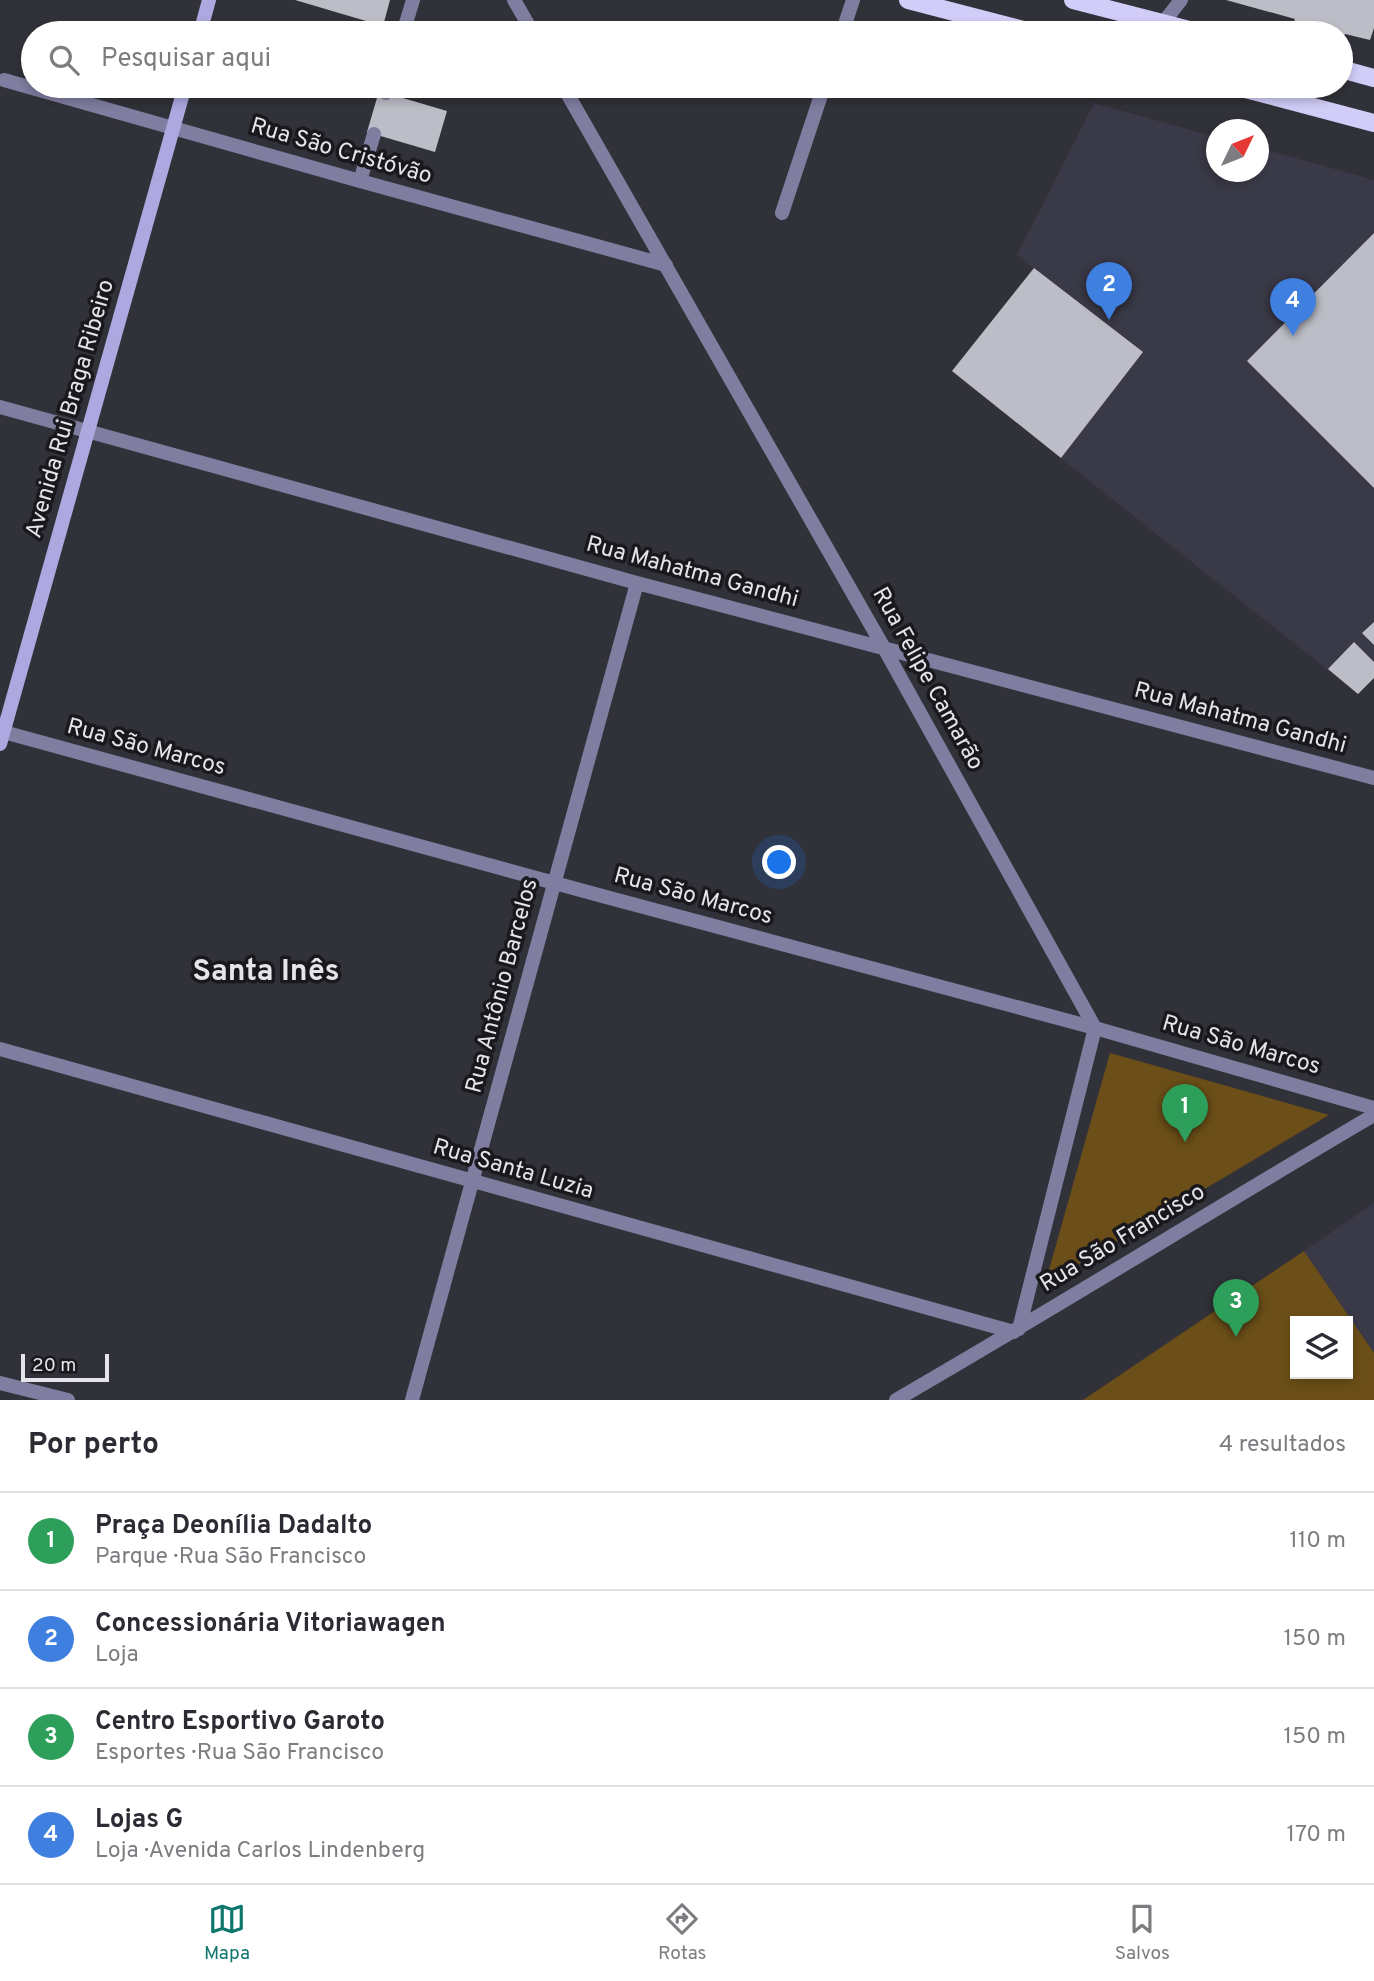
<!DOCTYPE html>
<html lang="pt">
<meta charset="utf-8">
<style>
body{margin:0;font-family:Overpass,sans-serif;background:#f7f7f7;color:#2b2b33}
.controls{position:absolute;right:21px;bottom:21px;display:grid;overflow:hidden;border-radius:0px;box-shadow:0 4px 10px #0003}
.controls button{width:63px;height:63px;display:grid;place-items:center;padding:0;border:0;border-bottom:2px solid #e1e1e2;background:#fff;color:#2b2b33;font:35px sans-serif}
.compass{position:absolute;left:1206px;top:119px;width:63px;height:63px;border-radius:50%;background:#fff;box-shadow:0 4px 10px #0003;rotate:47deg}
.scale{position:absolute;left:21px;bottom:18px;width:88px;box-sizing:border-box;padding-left:7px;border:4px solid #e5e4ea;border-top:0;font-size:19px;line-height:24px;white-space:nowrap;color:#e5e4ea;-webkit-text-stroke:5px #19191d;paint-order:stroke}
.you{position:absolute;left:780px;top:863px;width:24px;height:24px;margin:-18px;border:5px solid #fff;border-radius:50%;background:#1a73e8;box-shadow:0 0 0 10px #1a73e833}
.badge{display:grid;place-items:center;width:46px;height:46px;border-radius:50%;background:#0f766e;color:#fff;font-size:23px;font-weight:700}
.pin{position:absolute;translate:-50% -58px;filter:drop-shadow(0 2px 4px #0008)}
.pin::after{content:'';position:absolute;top:37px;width:24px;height:21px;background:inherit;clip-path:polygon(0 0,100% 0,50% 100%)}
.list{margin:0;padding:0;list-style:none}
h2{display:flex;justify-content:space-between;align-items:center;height:91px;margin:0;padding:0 28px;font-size:30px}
h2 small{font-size:23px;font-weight:400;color:#7c7c81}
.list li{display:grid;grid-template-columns:46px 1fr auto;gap:21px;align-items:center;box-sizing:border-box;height:98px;padding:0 28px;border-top:2px solid #e1e1e2}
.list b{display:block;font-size:26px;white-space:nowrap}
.list p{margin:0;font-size:23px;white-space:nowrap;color:#7c7c81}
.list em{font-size:23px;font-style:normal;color:#7c7c81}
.icon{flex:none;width:38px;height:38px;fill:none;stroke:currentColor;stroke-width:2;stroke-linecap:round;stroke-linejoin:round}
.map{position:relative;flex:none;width:1374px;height:1400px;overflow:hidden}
.search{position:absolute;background:#fff;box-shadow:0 4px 10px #0003;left:21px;right:21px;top:21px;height:77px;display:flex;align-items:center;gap:18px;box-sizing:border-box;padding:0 24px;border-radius:38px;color:#7c7c81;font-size:26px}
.sheet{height:483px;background:#fff}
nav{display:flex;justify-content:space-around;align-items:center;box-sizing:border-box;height:98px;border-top:2px solid #e1e1e2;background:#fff;font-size:19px;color:#7c7c81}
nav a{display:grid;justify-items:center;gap:4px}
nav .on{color:#0f766e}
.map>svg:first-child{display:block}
.built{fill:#3a3947}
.green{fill:#6c4f18;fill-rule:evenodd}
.building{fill:#bdbdc7}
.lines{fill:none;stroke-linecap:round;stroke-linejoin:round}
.service{stroke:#807ea0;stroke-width:14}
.minor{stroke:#807ea0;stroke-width:14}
.secondary{stroke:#ada8df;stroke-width:14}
.primary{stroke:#d1cdf8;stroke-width:18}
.labels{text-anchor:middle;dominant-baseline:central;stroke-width:7;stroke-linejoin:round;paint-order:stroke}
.street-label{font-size:23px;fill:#e5e4ea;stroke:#19191d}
.district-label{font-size:30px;font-weight:bold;fill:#e5e4ea;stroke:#19191d}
</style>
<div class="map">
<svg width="1374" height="1400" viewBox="0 0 1374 1400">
<rect width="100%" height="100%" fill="#313139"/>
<path class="built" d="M1094,103L1216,137V172H1258L1259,148L1374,180V678L1358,694L952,372L1034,269L1017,255Z
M1374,1203V1353L1304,1251Z"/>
<path class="green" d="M1110,1053L1329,1115L1045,1284Z
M1304,1251L1374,1353V1400H1083ZM1348,1321V1374H1295V1321Z"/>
<path class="building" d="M295,0H390L383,26Z
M1226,0H1374V28L1370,40L1345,34L1343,38H1341V33H1325L1293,24L1295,19Z
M379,91L447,111L435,152L367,132Z
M1374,233V488L1247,361Z
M1034,268L1143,352L1061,458L952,371Z
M1374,622V645L1362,633Z
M1354,642L1374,662V678L1358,694L1328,669Z"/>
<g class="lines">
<path class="service" d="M1163,23L1181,0
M403,33L413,0
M842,33L853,0
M386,93L388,86
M360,181L374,134
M782,213L824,86"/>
<path class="minor" d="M514,0L533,33
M4,80L360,181L666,265
M563,86L884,648L1095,1028L1019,1329
M0,407L637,583L1374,778
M0,731L606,897L1095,1028L1374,1108
M0,1049L1014,1332
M0,1383L68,1400
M412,1400L637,583
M896,1400C1057,1307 1214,1209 1374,1115"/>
<path class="secondary" d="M200,33L209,0
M0,744L185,86"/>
<path class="primary" d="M908,0L1035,33
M1073,0L1201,33
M1341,69L1374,78
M1234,86L1374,123"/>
</g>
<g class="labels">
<g class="street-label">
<text transform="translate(341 152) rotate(16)">Rua São Cristóvão</text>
<text transform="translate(71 409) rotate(-74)">Avenida Rui Braga Ribeiro</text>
<text transform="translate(692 573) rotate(15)">Rua Mahatma Gandhi</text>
<text transform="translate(927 679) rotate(61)">Rua Felipe Camarão</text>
<text transform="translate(1240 719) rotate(15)">Rua Mahatma Gandhi</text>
<text transform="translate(146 748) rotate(15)">Rua São Marcos</text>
<text transform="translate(693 897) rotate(15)">Rua São Marcos</text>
<text transform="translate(503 986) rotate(-75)">Rua Antônio Barcelos</text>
<text transform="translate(1241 1046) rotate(16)">Rua São Marcos</text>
<text transform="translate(513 1170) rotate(16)">Rua Santa Luzia</text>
<text transform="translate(1123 1239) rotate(-31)">Rua São Francisco</text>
</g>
<g class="district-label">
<text x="266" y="972">Santa Inês</text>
</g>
</g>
</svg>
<div class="controls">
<button><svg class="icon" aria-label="layers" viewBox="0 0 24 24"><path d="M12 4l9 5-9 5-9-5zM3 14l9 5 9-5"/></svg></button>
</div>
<svg class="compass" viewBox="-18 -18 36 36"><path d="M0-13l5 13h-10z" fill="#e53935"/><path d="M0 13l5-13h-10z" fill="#7c7c81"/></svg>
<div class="scale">20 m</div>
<div class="you"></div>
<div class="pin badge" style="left:1185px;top:1142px;background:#2e9e5b">1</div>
<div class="pin badge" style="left:1109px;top:320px;background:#3f7fe0">2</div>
<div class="pin badge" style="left:1236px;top:1337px;background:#2e9e5b">3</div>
<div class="pin badge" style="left:1293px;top:336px;background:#3f7fe0">4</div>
<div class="search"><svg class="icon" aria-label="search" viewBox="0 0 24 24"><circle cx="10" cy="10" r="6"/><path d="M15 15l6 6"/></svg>Pesquisar aqui</div>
</div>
<section class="sheet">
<h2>Por perto<small>4 resultados</small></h2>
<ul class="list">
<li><span class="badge" style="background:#2e9e5b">1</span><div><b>Praça Deonília Dadalto</b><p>Parque · Rua São Francisco</p></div><em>110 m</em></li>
<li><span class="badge" style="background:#3f7fe0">2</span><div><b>Concessionária Vitoriawagen</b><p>Loja</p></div><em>150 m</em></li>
<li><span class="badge" style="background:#2e9e5b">3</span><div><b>Centro Esportivo Garoto</b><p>Esportes · Rua São Francisco</p></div><em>150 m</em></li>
<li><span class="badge" style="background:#3f7fe0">4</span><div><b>Lojas G</b><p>Loja · Avenida Carlos Lindenberg</p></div><em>170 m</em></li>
</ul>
</section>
<nav>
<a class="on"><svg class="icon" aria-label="map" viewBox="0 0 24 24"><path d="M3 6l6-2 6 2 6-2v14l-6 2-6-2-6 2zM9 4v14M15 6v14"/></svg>Mapa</a>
<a><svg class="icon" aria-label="directions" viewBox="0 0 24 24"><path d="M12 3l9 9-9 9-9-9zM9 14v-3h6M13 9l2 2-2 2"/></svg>Rotas</a>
<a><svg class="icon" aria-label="saved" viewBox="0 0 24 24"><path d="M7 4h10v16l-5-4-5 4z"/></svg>Salvos</a>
</nav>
